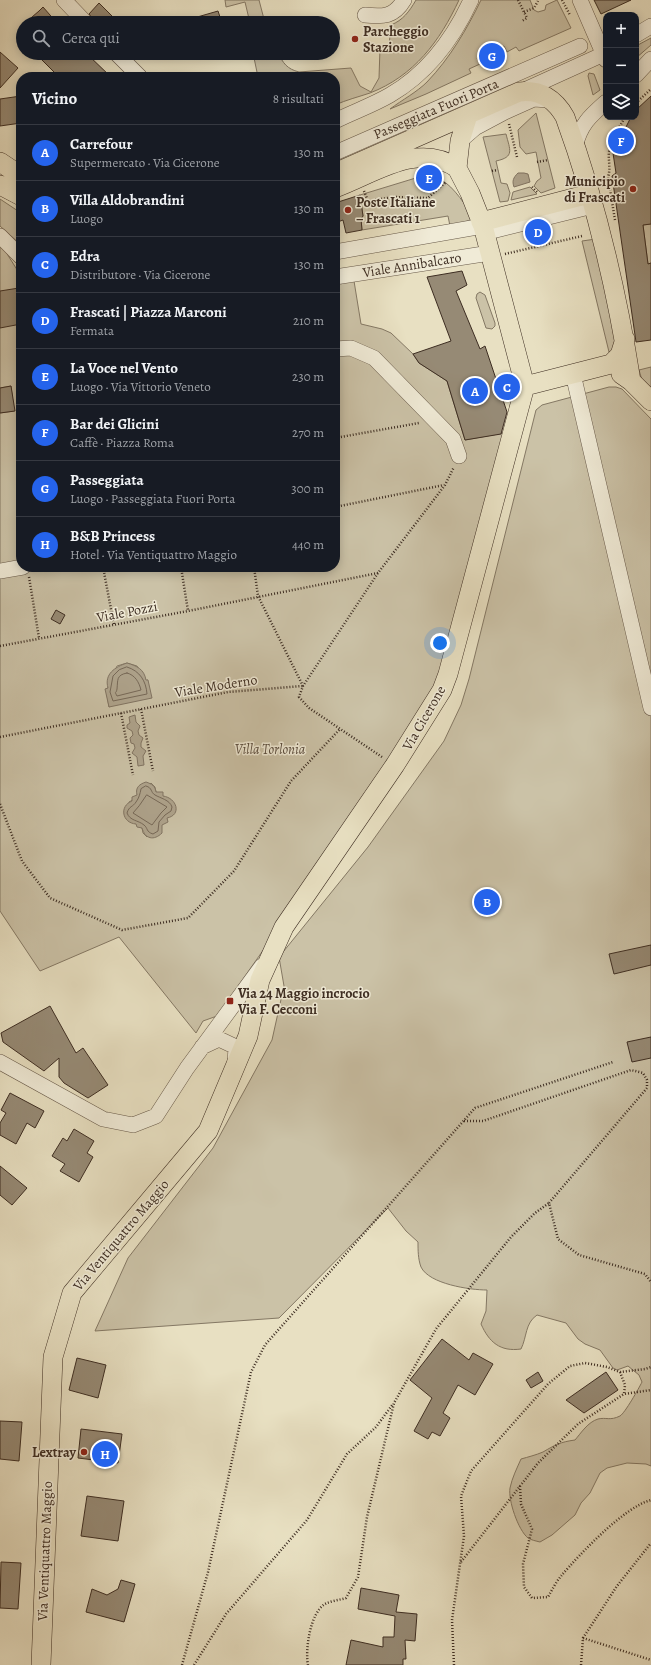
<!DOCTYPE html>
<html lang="it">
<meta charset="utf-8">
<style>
body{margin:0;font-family:Alegreya,serif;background:#20242c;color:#f1f3f6}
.controls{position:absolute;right:12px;top:12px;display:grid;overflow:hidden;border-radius:8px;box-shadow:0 2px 10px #0003}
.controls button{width:36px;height:36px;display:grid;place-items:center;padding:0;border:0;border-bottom:1px solid #363941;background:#171b24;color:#f1f3f6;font:20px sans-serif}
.you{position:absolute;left:440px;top:643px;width:14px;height:14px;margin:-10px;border:3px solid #fff;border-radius:50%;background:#1a73e8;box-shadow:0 0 0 6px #1a73e833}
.badge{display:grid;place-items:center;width:26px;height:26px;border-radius:50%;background:#2563eb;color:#fff;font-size:13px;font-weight:700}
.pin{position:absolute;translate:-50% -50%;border:2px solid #fff;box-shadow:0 1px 4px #0006}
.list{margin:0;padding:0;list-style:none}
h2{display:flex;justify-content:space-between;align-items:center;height:52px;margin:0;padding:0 16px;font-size:17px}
h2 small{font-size:13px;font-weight:400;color:#9ea1a6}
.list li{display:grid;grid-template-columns:26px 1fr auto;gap:12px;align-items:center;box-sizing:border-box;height:56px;padding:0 16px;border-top:1px solid #363941}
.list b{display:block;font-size:15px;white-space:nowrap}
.list p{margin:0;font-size:13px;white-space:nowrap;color:#9ea1a6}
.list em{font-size:13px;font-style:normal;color:#9ea1a6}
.icon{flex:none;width:22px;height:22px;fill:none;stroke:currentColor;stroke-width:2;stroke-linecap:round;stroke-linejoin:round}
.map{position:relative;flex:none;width:651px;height:1665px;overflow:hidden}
.search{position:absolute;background:#171b24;box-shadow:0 2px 10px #0003;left:16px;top:16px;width:324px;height:44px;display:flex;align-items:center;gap:10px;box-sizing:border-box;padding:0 14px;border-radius:22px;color:#9ea1a6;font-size:15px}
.panel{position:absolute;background:#171b24;box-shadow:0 2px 10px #0003;left:16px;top:72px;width:324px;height:500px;border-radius:16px}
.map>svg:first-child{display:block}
.green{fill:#cbc2a7;stroke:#847864;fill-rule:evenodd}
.water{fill:#aea38c;stroke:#817462}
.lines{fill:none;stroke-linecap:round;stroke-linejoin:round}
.shore{stroke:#766857;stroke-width:1}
.building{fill:#968a75;stroke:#3d2d22}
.minor-casing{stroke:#685a4a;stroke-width:16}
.major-casing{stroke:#3d2d22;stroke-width:20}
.path{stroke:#3d2d22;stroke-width:2.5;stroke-dasharray:1 2;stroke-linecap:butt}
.minor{stroke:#f0ebd7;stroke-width:15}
.major{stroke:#e8e0c2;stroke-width:19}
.poi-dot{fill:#8f2418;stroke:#f0ebd7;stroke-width:1.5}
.labels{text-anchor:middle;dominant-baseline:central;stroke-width:3;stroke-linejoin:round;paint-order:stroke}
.poi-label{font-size:14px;font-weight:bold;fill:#3d2d22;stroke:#f0ebd7;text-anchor:start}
.street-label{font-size:14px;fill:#3d2d22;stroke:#f0ebd7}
.park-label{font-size:14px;font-style:italic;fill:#594b3d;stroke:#f0ebd7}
</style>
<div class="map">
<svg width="651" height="1665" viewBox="0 0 651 1665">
<rect width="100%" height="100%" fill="#e8e0c2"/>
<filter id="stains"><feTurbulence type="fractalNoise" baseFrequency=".005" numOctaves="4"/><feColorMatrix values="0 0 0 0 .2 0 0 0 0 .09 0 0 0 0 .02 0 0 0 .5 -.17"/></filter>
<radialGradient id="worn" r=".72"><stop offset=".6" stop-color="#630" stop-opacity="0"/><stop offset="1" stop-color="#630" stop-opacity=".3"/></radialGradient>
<path class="green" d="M225,0H259L265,23H250L245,2L226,7Z
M416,0H459C440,41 414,76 370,93C358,97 346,100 335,105V77H258L253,53H278C283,63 287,69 299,72L351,68L360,86L371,92L379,78L380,48L389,46L391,25C403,20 409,12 416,0Z
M481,0H530L534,10L538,12L545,10L546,5L557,0L571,28L519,51L516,47L507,52L504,46L501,47L500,45H496L493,49L490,48L487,49V54L484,51L480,52L479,57L477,58L480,64L469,69L471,73L426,94L390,109C402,100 417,92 427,82C450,58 467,29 481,0Z
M651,38V45L636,58V46Z
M589,73L594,74L600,90L593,95L588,76Z
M536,113L555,188L541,193L534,186L537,181L541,178L536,152L526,154L520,147L518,130Z
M506,134C510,150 515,157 496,161L501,183L507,184L510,193L508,201L500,202L483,137Z
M419,177C426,177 434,177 441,180C454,186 467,208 475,219L450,226L448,216L362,230L361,219L363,216L360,195Z
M530,187L537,194L511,200L513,192Z
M0,199L21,213V245L0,226Z
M651,224V263L648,264L643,225Z
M596,239L619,349L609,352L582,241Z
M0,245L4,249L21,276V567H335L336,283L354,281L361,324L382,329L391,333L413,354L419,363L447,381L465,440L504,433L439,685L264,949L217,1016L203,1021L196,1033L119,937L40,971L0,911V413L14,411L11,386L0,388ZM127,663L137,666L146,681L148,680L109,707L106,689L108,688L117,666ZM151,783L155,787L156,792L163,796L162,824L147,837L143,833L142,828L136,824L129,802C132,801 147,787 151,783Z
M480,292L485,295L495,323V326L492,329L486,328L476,298L477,294Z
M651,367V393L642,380L639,370Z
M609,387H616L622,389L651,419V1466L646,1464L627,1463L607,1468L600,1473L590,1493L581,1503L575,1515L552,1535L540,1542C536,1541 531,1540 528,1538C518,1530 508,1500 510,1488C512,1478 517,1468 521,1459C528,1457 536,1455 543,1452C555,1445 560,1442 575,1440C581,1433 588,1422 598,1419C606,1417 610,1421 620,1416C625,1413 639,1388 642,1382L639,1375L628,1366L617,1370L613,1368L600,1350L585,1344L578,1339L566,1323L537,1315C525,1323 527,1337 521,1349C500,1352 489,1342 481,1324L486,1311L487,1290C470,1290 429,1284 421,1267C418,1259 418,1250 418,1242L406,1231L388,1208L279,1318L95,1331L128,1258L213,1148L272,1040L284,986L279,957L368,847L444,741L461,705L469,679L536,410L542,405Z"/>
<path class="water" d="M518,173H524L528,174L530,182L514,187C512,181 513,178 518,173Z
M127,663C137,666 144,669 146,680H148L152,698L109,707L105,689L108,688C104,674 115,667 127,663Z
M135,715L136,722L140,726L138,731L139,735L143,738L141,743V747L146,751L143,756L144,765L138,766L137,757L132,753L135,748L134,744L131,743L130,738L133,735L132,731L127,728V725L130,723L129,717Z
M146,782C152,784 155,786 156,792H163V796C177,798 182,815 167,818L168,822L162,825V833C154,841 145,839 142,828L137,827L136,824C122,823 119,806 132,801V797L137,795C135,787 140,784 146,782Z"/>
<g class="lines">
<path class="shore" d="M127,667C140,671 146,681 147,694L113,701L110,692L113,676L119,670Z
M127,673C135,675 139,682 141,690L117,696C114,690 116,695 117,689C118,680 116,675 127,673Z
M146,786C153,788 150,792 155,795C160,798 170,800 172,807L171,811L165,815L159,822L158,831L153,834C146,832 148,828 144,825C138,820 130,821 127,813C129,806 133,807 136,802C139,798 140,794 141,789Z
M147,795L167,807L161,813L152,825L133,813L139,806Z"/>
</g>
<path class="building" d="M594,0H631L601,14Z
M99,3L119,23L95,22L89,14Z
M43,7L57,23H25L39,11Z
M218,11L222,23H188L187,20Z
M0,52L18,68L0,88Z
M35,53H86L111,77H59Z
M21,96V123L0,126V99Z
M651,96V224L643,225L648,264L651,263V340L636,342L612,176L616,173L613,153L631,117H636V110Z
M360,195L363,216L361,219L362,230L346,233L343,220L335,223V203Z
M462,271L467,285L456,291L480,349L485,346L507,412L501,434L465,440L447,381L419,363L413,354L451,341L427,277Z
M19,288L21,300V324L0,328V291Z
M11,386L15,411L0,413V388Z
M56,610L65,615L60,624L51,619Z
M651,945V965L614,974L609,954Z
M50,1006L76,1053L83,1048L108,1085L88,1098L64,1083L59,1077V1058L44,1071L3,1042L1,1033Z
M651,1037V1058L632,1062L627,1042Z
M10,1093L44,1111L35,1128L27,1123L16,1144L0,1135V1123L6,1113L1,1110Z
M74,1129L94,1141L87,1153L93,1157L79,1182L60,1171L65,1164L52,1156L63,1138L67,1141Z
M0,1166L27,1188L12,1205L0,1195Z
M442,1339L469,1360L473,1353L493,1364L475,1395L458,1385L443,1413L450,1418L440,1436L432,1432L428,1439L414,1431L432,1398L410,1380Z
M77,1358L106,1365L98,1398L69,1390Z
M538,1372L543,1381L531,1388L526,1380Z
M606,1372L618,1390L584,1413L566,1400Z
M0,1421L22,1422L19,1461L0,1459Z
M81,1429L122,1434L118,1463L78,1458Z
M87,1496L124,1501L118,1541L81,1536Z
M1,1562L21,1563L18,1609L0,1608Z
M121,1580L135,1584L124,1622L86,1612L92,1589L107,1595L118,1589Z
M361,1588L399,1595L396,1612L417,1614L415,1641L405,1640L406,1659H403V1665H346L351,1640L383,1647V1637H394L395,1616L358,1609Z"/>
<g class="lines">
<defs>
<path id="minor" d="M64,0L86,23
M580,0L606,60
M365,15C383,17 394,17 404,0
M636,35L651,26
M116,53L140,77
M636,75L651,59
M520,92L606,53
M335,121C353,112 373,105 390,95C428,73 453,39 471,0
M460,141L475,128L505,112L534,99L548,100
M575,147C580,125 590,116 606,102
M335,153L580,46
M484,233L593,206
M0,236L21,257
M335,252L483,226
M335,277L490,253
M335,349L351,348L374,358L453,439L459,456
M573,374L651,708
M0,571L23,567
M202,1047L219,1039L236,1047L235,1063
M0,1062L103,1119L133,1125L156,1116L187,1068L262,966"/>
<path id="major" d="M0,162L21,176
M335,173L519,92C540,89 555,99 565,117C596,202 617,292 631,381
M0,185L21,196
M335,188C374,174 417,141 457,168
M481,222L589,194
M621,374L631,381L651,401
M525,386L611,364L620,355L625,339
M41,1665L53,1357L72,1293L208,1131L248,1036L260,980L284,927L395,765L442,690L448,674L525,386L483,226L470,193L457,168L460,141L468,115"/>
</defs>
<use href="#minor" class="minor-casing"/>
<use href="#major" class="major-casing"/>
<path class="path" d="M518,0L527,18L522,21
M562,0L570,15
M524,12L534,8L538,1
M636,103L651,89
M509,124L517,157
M537,162L548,160
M492,171L498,170
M532,187L537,192
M364,191L368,201L394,197L428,198L446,182
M615,220L608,177C611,168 608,160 609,152C612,139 619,128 625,117
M505,254L582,236
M335,438L419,423
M335,507L444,485
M103,567L114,625
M181,567L188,611
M254,567L258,596L303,686
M29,577L39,638
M0,646L188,611L378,573
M141,709L153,771
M121,713L133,775
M0,737L228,692L303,686
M382,757L309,708L299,697L303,686L378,573L445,485L454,467
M0,804L22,861L50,898L122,930L188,918L234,871L291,781L340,729
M464,1121H483L631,1070L643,1073L647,1080V1088L549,1203L558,1239L579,1255L645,1274L651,1282
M620,1372L625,1385L624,1394L651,1390
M520,1486L521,1504L532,1529L523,1564L524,1587L532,1598L548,1597C552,1590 556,1582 561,1576C580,1554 624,1507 651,1500
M461,1562L538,1463L578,1424L624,1394
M583,1638L651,1660
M182,1665L208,1572L251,1372L265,1345L475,1108L613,1062
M194,1665L226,1614L307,1520L347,1454L376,1427L393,1404
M308,1665C305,1650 310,1613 325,1604C331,1601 339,1600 346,1598L358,1577L367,1517L394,1403L436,1329L511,1237L535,1213L549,1203
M454,1665L452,1620L464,1536L461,1496L471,1471L548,1384L570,1366L585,1363L607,1367L620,1372L645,1369L651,1367
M581,1665L583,1638L617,1586L651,1543"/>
<use href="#minor" class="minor"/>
<use href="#major" class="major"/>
</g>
<g class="poi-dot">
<circle cx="355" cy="39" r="4"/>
<circle cx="633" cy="189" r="4"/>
<circle cx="348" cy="210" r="4"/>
<rect x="226" y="997" width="8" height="8" rx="2"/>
<circle cx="84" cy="1452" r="4"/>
</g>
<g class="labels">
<g class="poi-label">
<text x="363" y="31">Parcheggio<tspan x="363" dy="16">Stazione</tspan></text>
<text x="625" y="181" text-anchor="end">Municipio<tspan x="625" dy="16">di Frascati</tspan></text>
<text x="356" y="202">Poste Italiane<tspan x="356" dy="16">– Frascati 1</tspan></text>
<text x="238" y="993">Via 24 Maggio incrocio<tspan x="238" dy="16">Via F. Cecconi</tspan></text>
<text x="76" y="1452" text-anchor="end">Lextray</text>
</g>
<g class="street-label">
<text transform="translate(436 109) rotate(-23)">Passeggiata Fuori Porta</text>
<text transform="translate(412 265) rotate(-9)">Viale Annibalcaro</text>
<text transform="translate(127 612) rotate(-11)">Viale Pozzi</text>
<text transform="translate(216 686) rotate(-9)">Viale Moderno</text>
<text transform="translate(424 718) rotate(-60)">Via Cicerone</text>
<text transform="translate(121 1235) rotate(-50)">Via Ventiquattro Maggio</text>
<text transform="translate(45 1551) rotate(-88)">Via Ventiquattro Maggio</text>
</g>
<g class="park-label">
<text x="270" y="749">Villa Torlonia</text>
</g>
</g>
<rect width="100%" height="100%" filter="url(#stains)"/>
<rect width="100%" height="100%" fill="url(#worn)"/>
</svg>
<div class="controls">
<button>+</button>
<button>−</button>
<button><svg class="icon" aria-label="layers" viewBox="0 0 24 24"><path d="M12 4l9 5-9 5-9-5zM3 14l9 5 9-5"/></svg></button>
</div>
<div class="you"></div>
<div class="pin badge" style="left:475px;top:391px">A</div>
<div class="pin badge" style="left:487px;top:902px">B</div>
<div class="pin badge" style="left:507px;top:387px">C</div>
<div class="pin badge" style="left:538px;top:232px">D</div>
<div class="pin badge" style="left:429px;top:178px">E</div>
<div class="pin badge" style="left:621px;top:141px">F</div>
<div class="pin badge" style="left:492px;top:56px">G</div>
<div class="pin badge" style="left:105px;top:1454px">H</div>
<div class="search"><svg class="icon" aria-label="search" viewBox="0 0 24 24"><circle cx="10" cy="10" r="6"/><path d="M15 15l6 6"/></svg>Cerca qui</div>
<section class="panel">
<h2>Vicino<small>8 risultati</small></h2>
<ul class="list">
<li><span class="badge">A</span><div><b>Carrefour</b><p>Supermercato · Via Cicerone</p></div><em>130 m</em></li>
<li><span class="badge">B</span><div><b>Villa Aldobrandini</b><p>Luogo</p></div><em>130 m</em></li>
<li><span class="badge">C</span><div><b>Edra</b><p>Distributore · Via Cicerone</p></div><em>130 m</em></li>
<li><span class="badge">D</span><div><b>Frascati | Piazza Marconi</b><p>Fermata</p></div><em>210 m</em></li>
<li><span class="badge">E</span><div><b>La Voce nel Vento</b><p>Luogo · Via Vittorio Veneto</p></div><em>230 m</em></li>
<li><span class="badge">F</span><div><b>Bar dei Glicini</b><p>Caffè · Piazza Roma</p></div><em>270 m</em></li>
<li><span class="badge">G</span><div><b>Passeggiata</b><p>Luogo · Passeggiata Fuori Porta</p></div><em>300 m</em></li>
<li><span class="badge">H</span><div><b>B&amp;B Princess</b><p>Hotel · Via Ventiquattro Maggio</p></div><em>440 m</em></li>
</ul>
</section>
</div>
